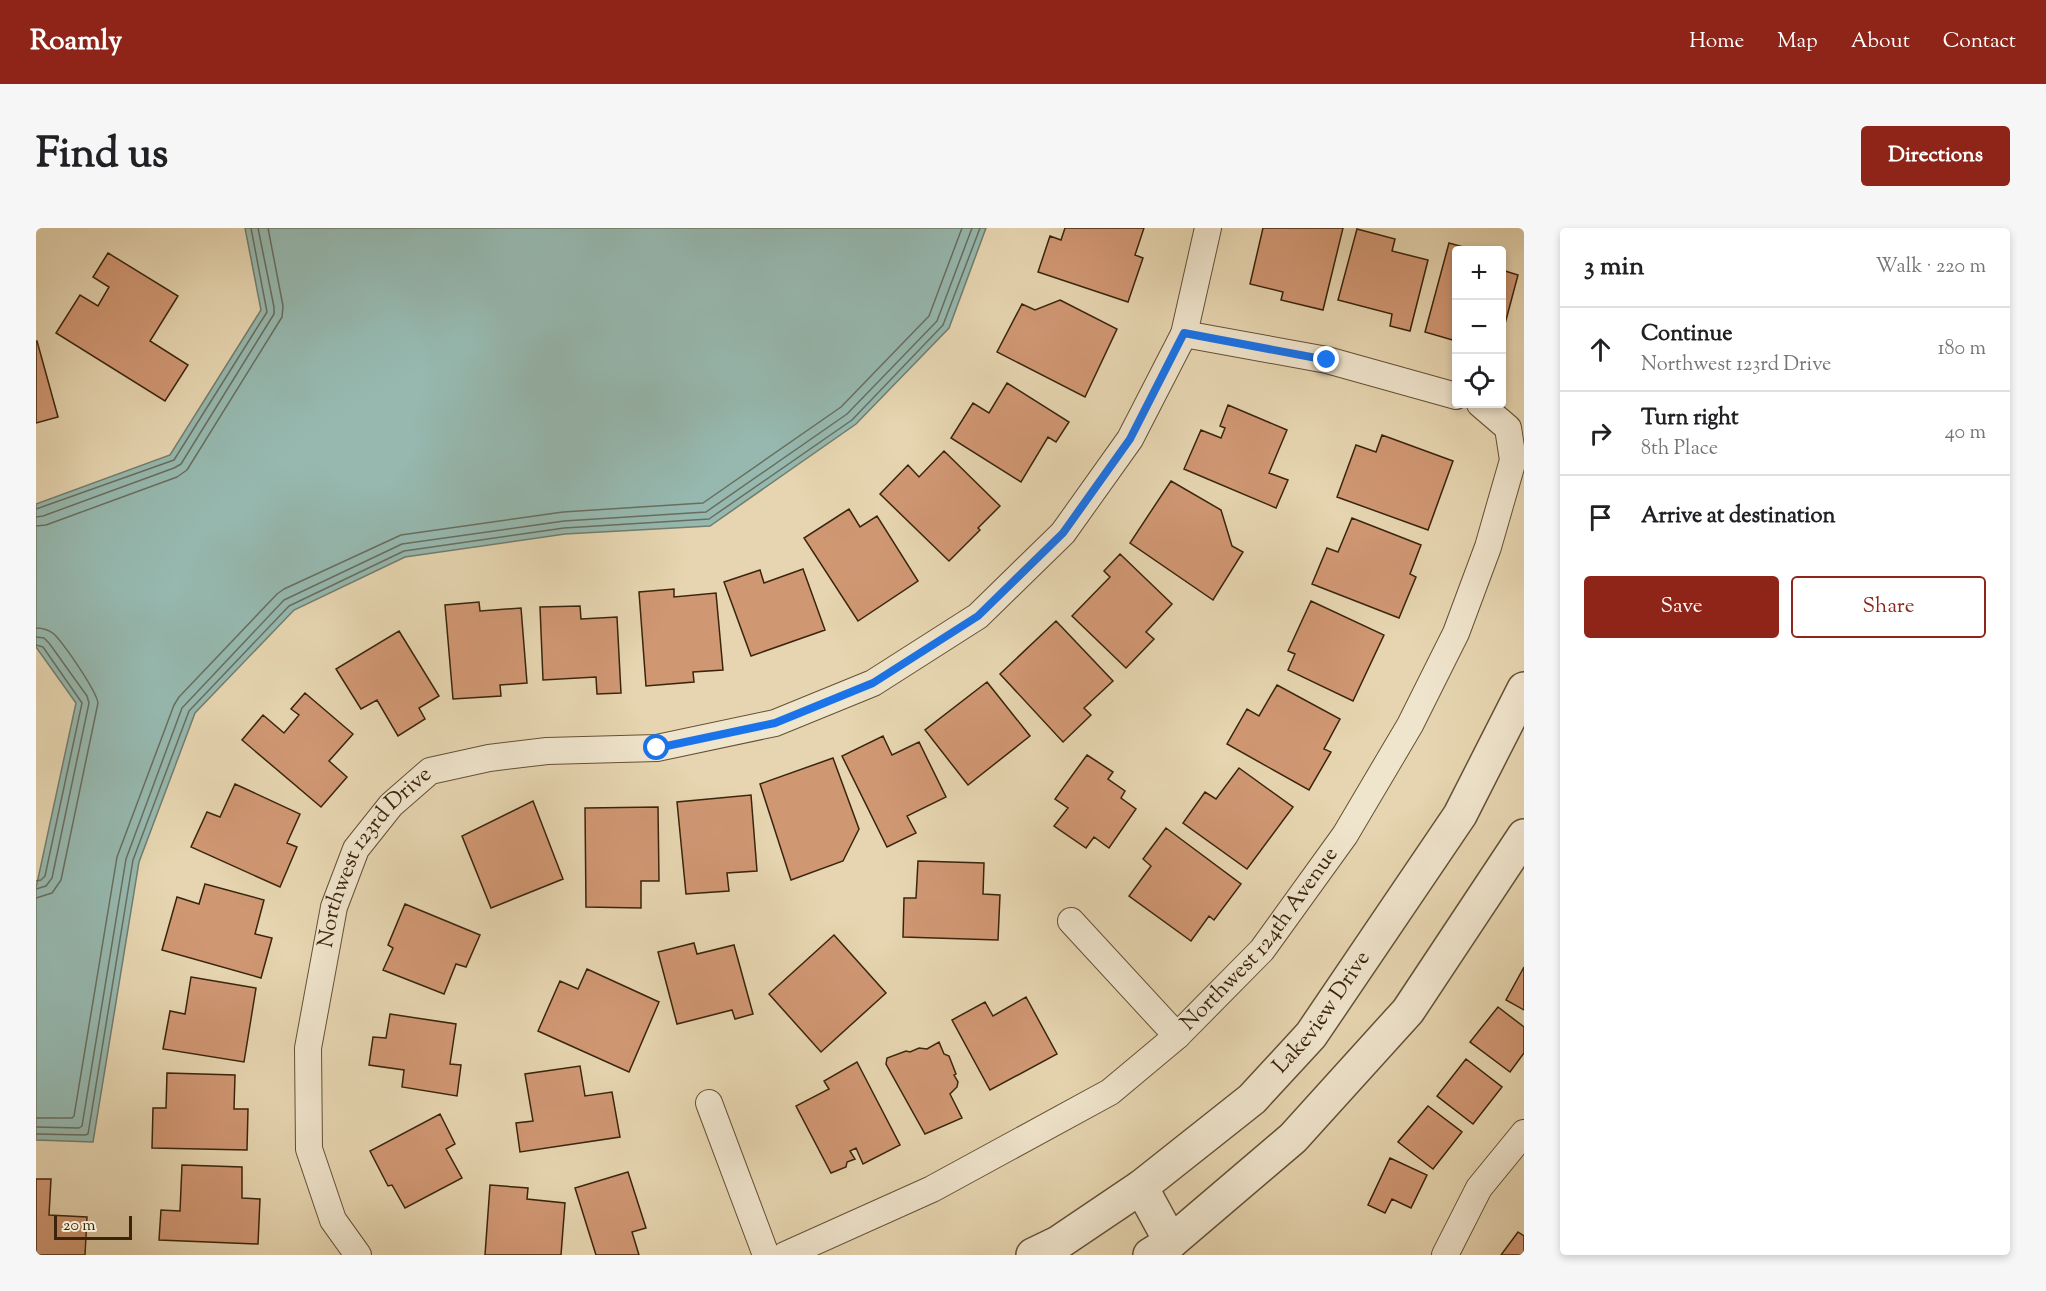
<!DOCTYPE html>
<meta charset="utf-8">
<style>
body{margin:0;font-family:"Sorts Mill Goudy",serif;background:#f6f6f6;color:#202124}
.controls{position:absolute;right:18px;top:18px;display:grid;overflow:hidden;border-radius:6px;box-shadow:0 3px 9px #0003}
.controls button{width:54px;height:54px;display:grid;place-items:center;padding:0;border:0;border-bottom:2px solid #e0e0e0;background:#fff;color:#202124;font:30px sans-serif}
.scale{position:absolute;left:18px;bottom:15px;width:78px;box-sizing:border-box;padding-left:6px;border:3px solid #3a250c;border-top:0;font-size:16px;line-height:21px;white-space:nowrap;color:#3a250c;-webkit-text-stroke:4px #efe4cc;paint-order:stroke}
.stop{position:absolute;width:18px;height:18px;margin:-14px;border:4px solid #1a73e8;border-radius:50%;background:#fff}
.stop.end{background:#1a73e8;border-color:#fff;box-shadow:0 2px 6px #0008}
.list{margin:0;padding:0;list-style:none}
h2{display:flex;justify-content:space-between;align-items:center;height:78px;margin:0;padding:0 24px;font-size:26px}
h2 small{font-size:20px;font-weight:400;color:#757577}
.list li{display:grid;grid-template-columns:39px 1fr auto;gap:18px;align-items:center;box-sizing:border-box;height:84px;padding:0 24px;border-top:2px solid #e0e0e0}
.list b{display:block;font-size:22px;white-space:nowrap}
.list p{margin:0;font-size:20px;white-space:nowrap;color:#757577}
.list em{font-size:20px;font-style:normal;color:#757577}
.actions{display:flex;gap:12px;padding:18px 24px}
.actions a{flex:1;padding:14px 0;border:2px solid #8f2418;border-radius:6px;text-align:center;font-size:21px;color:#8f2418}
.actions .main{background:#8f2418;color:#fff}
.icon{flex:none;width:33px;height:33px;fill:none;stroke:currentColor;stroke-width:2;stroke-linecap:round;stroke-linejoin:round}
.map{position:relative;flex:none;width:1488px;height:1027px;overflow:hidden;border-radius:6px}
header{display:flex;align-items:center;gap:36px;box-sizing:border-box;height:84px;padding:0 30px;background:#8f2418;color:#fff}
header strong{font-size:28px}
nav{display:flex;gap:33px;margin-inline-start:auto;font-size:21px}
.intro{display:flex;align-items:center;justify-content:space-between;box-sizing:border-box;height:144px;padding:0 36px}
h1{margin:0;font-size:42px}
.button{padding:15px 27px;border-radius:6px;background:#8f2418;color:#fff;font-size:21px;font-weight:700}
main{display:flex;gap:36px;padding:0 36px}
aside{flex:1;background:#fff;border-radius:6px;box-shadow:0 3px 9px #0003}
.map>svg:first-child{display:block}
.water{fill:#96b8af;stroke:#717d6e;stroke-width:1.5}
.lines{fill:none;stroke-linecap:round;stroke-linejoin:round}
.shore{stroke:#686e5e;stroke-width:1.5}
.building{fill:#d09773;stroke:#3a250c;stroke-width:1.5}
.minor-casing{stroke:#655135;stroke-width:28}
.tertiary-casing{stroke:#655135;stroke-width:36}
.minor{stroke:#efe4cc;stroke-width:26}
.tertiary{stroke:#efe4cc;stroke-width:33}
.route{stroke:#1a73e8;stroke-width:8}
.labels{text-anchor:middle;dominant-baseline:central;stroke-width:4.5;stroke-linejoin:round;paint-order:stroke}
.street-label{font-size:22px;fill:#3a250c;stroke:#efe4cc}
</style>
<header>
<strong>Roamly</strong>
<nav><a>Home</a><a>Map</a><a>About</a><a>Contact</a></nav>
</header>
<div class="intro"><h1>Find us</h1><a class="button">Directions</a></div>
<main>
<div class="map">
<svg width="1488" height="1027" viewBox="0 0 1488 1027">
<rect width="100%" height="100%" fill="#e6d5b0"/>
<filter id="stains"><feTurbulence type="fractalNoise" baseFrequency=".00333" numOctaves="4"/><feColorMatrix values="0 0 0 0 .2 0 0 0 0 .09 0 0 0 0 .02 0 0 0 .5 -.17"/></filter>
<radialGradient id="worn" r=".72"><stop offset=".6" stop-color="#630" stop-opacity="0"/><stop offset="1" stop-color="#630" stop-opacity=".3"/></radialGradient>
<path class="water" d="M209,0H950L913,100L820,196L674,298L529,306L369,329L258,382L159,485L103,634L57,914L0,912V660L40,475L0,419V276L134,227L225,82Z"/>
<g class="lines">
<path class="shore" d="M0,281L138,232L231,84L215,0
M0,289L7,288L138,240L145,236L238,86V79L222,0
M0,298L10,297L141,249L151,242L246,89L247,78L232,0
M0,400C7,400 13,402 18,406C28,416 60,462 62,475L25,652L16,665L0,670
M0,409L8,410L13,415L51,468L53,475L16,650L10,658L0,661
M0,417L7,419L46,475L9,648L5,652L0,653
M0,890H36L38,888L81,629L138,477L143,469L241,366L248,361L365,307L527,284L667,275L805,179L893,88L926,0
M0,899L43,900L46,898L90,631L146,480L248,372L366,316L528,293L670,284L811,186L901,93L936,0
M0,906L49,907L52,906L97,632L153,483L253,378L368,323L528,300L673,291L816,192L907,97L944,0"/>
</g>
<path class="building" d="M1029,0H1108L1099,27L1107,30L1092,74L1002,44L1014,8L1025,12Z
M1227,0H1307L1287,82L1245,72L1247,64L1214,56Z
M1321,1L1359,11L1356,23L1392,32L1374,103L1354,98L1356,86L1302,72Z
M1413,15L1438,22H1420V113L1389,104Z
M72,25L142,68L114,113L152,137L129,173L20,105L44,67L62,78L73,59L57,49Z
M1466,42L1482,47L1466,107Z
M1024,72L1081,101L1049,169L961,124L986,76L999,82Z
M0,113H1L22,189L0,195Z
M971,155L1033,194L1020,214L1012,209L985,254L915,210L937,175L953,185Z
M1192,177L1251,202L1233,245L1252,252L1240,280L1148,241L1165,202L1185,210L1189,200L1184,198Z
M1346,207L1417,233L1392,302L1301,269L1320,217L1340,224Z
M908,223L964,278L942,300L944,302L913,333L844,266L872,237L883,249Z
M1135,253L1185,282L1196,318L1207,324L1177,372L1094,315Z
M813,281L824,299L841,288L882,353L822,393L768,310Z
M1316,290L1385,317L1374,346L1380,349L1363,390L1276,356L1291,320L1302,324Z
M1084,326L1136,376L1110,404L1118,411L1090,440L1036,388L1074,349L1068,343Z
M767,341L789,402L715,428L688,354L724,342L728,355Z
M638,361V369L680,365L687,442L657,444L658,454L610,458L603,364Z
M1275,373L1348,407L1317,473L1252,442L1259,426L1252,423Z
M443,374L444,383L485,380L491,455L464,457L465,468L417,471L409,377Z
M544,378L545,391L581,389L585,465L561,466L560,449L507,452L504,379Z
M1020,393L1077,453L1048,480L1055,487L1027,514L964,446Z
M363,403L403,468L383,480L389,491L362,508L341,472L325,481L300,441Z
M951,454L994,508L932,557L889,502Z
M1241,457L1304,491L1288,521L1295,524L1273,562L1191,516L1211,481L1223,488Z
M269,465L317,506L293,533L311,549L285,579L206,512L227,487L248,505L263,487L255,481Z
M847,508L856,527L883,514L910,569L871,588L880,605L851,619L806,528Z
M1051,527L1077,544L1072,551L1089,563L1085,570L1100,581L1073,620L1058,609L1050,620L1018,598L1032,580L1019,571Z
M797,530L823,601L807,633L755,652L724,556Z
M1203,540L1257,579L1211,641L1147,595L1169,564L1180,571Z
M199,556L264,586L251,615L261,619L244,659L155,619L171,584L184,589Z
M715,567L721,643L691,645L693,663L650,666L641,574Z
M497,573L527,651L455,680L426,608Z
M622,579L623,653H605V680L550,679L549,580Z
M1130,600L1205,656L1178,692L1173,688L1155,713L1093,668L1115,638L1107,631Z
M882,633L948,635L947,666L964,667L962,712L867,709L868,670H880Z
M169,656L228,672L219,706L236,710L225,750L126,722L141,669L163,676Z
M369,676L444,707L430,739L420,736L408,766L347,742L357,720L352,717Z
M798,707L850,765L785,824L733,766Z
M658,715L661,726L698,717L717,786L699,791L696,782L641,796L622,724Z
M1488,739V782L1470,772Z
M551,741L623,774L593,844L502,803L524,753L542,761Z
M155,749L220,760L208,834L127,821L134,783L149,786Z
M990,769L1021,826L954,862L916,792L949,774L957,788Z
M1462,779L1488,799V825L1474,844L1434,814Z
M354,786L420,796L414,836L425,837L421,868L366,859L368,842L333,837L337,809L350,810Z
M903,814L908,826L913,828L920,846L918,847L922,854L921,859L914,866L926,890L889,906L850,836L851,830L870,823L874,824L883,820L891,821Z
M1430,831L1466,859L1437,896L1401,868Z
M821,834L864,917L827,936L820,920L814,923L819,931L811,934L810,939L795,945L760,878L793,861L788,853Z
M544,838L549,868L576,864L584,909L484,924L480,895L497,893L489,846Z
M131,845L199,847L198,881H212L211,922L116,920L117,880H130Z
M1392,878L1426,904L1397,941L1362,914Z
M404,886L419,916L410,921L426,950L369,980L356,957L352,958L334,923Z
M1354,930L1391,947L1375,980L1356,971L1349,985L1332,977Z
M146,937L206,939V970L224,971L222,1016L123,1012L125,982L144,983Z
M592,944L610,1000L596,1004L603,1027H560L539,960Z
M0,951H15L13,987L51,989L49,1027H0Z
M454,957L492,960L491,971L529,975L525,1027H449Z
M1482,1004L1488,1008V1027H1465Z"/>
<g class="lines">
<defs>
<g id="minor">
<path d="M1148,106L1291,132L1420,168"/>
<path d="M1035,693L1141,808"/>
<path d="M673,875L730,1027"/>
<path id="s1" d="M322,1027L297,992L273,921L272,820L298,679L320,621L355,577L394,543L453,530L511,523L621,520L739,495L837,455L942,388L1027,305L1094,211L1148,106L1172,0"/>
<path id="s2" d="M749,1027L896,961L1074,864L1141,808L1226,722L1309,607L1374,497L1420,405L1452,319L1477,232L1472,200L1444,176"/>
<path d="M1409,1027L1443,960L1488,905"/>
</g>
<g id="tertiary">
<path d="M1105,959L1135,1014"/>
<path id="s3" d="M997,1027L1022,1015L1105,959L1216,871L1275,807L1424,587L1488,461"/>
<path d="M1114,1027L1135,1014L1257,910L1372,783L1488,608"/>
</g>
</defs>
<use href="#minor" class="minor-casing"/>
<use href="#tertiary" class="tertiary-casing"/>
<use href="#minor" class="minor"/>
<use href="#tertiary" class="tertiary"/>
</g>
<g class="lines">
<path class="route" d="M621,520L739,495L837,455L942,388L1027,305L1094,211L1148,105L1291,132"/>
</g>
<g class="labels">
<g class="street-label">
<text stroke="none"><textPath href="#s1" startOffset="426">Northwest 123rd Drive</textPath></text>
<text stroke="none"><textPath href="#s2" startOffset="579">Northwest 124th Avenue</textPath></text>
<text stroke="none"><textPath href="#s3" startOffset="381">Lakeview Drive</textPath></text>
</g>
</g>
<rect width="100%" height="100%" filter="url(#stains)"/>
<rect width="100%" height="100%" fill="url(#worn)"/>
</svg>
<div class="controls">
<button>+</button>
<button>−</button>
<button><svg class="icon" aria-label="locate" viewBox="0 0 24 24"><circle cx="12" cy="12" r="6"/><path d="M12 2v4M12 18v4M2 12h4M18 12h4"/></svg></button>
</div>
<div class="scale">20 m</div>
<div class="stop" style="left:621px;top:520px"></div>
<div class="stop end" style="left:1291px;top:132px"></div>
</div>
<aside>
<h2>3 min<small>Walk · 220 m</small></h2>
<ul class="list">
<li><svg class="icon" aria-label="ahead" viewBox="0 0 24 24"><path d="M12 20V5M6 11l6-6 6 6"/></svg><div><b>Continue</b><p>Northwest 123rd Drive</p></div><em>180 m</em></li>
<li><svg class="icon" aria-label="right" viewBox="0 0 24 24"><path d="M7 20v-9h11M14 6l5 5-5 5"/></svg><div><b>Turn right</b><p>8th Place</p></div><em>40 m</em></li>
<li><svg class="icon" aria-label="arrive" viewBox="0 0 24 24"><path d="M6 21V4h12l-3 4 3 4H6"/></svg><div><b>Arrive at destination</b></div></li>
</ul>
<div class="actions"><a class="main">Save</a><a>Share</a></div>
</aside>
</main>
